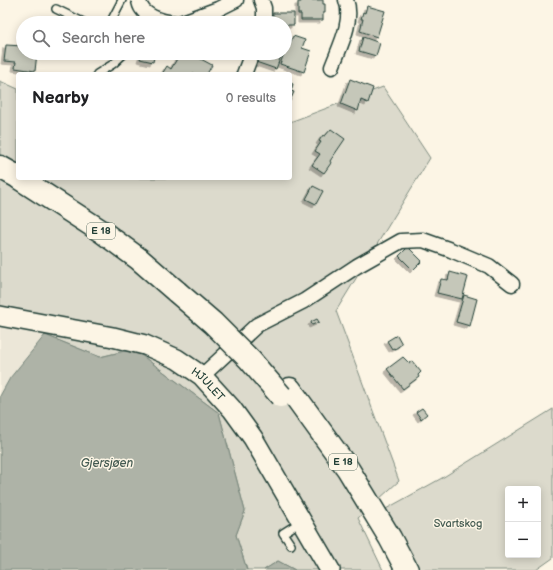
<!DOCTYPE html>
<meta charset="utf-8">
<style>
body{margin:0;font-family:"Balsamiq Sans",sans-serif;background:#f6f6f6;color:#202124}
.controls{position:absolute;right:12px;bottom:12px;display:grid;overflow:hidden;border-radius:4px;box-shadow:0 2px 10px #0003}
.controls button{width:36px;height:36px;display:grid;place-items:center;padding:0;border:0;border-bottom:1px solid #e0e0e0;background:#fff;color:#202124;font:20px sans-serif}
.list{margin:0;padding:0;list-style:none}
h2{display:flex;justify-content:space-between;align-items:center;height:52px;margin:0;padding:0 16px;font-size:17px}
h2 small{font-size:13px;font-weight:400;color:#757577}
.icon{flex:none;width:22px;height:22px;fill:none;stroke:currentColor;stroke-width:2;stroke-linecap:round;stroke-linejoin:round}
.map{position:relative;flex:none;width:553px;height:570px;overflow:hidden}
.search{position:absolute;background:#fff;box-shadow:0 2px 10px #0003;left:16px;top:16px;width:276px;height:44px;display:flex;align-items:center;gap:10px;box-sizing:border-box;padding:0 14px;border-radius:22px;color:#757577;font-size:15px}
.panel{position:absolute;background:#fff;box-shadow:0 2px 10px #0003;left:16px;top:72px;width:276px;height:108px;border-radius:4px}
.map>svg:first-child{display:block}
.built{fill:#ece7d8}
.green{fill:#dcdacc;stroke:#7e8c80;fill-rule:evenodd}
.water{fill:#aeb3a7;stroke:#758479}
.building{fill:#c5c7b9;stroke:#1f3d34;filter:url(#shadow)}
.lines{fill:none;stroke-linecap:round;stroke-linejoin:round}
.lane-casing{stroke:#1f3d34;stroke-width:10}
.street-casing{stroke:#1f3d34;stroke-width:17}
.secondary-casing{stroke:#1f3d34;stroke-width:22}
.highway-casing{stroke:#1f3d34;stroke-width:25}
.lane{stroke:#fcf5e5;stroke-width:7}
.street{stroke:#fcf5e5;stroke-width:14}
.secondary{stroke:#fcf5e5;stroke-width:19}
.highway{stroke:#fcf5e5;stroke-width:22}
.highway-bridge-casing{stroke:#1f3d34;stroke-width:25;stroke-linecap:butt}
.highway-bridge{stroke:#fcf5e5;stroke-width:22}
.labels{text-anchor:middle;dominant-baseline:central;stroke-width:3;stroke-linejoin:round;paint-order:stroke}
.shield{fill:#fcf5e5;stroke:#617469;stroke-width:1}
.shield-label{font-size:10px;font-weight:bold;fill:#1f3d34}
.street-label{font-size:11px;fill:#1f3d34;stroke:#fcf5e5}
.park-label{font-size:11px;fill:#455c52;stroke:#fcf5e5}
.water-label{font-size:12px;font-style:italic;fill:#435a51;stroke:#fcf5e5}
</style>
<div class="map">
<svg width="553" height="570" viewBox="0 0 553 570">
<defs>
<filter id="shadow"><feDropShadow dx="-3" dy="3" stdDeviation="0" flood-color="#0004"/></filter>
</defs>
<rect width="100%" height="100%" fill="#fcf5e5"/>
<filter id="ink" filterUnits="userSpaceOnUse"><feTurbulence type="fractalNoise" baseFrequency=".025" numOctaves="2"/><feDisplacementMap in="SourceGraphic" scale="8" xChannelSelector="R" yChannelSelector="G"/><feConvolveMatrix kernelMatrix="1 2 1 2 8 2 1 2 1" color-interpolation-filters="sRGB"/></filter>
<g filter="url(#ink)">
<path class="built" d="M0,316L46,325L45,335L10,378L0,396Z"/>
<path class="green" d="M0,81L18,89V178H290V122L383,87L430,158L336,311L399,481L358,518L383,570H295L278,561L264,570H247L236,535L245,511L219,413L133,349L100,357L45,335L46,325L0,316Z
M553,409V558L536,570H420L384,510L442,478ZM508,489H538V555H508Z"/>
<path class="water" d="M45,335L100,357L133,349L219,413L245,511L236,535L247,570H0V396L10,378Z
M278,561L295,570H264Z"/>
<path class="building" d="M301,0H323V4H325V13H323V20H301V14H298V2H301Z
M367,6L385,11L377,37L360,31L363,19H361L363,12L365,13Z
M273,13H294V25H285V23H273Z
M293,36L305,40L302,48L311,51L304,72L280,64L288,43H290Z
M363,37L380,43L376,56L359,51Z
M6,45L23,46V53H37L35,71L15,68L16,62L4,61Z
M142,53H155L153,62L140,59Z
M177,53H194L200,56L199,58L212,65L207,74H162L167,66L171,69L178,57L176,56Z
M259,53H272L281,56L276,69L256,62Z
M350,79L373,88L368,103L361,100L358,111L341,104Z
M290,83L293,84L291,91L294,92L290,101Z
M331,129L345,139L330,161L331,163L324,173L312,165L320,154L315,151L321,142L319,141L323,135L325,136Z
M313,186L323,191L316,204L306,199Z
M408,247L422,261L413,270L399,256Z
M450,272L468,277L462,299L437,293L441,279L448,280Z
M464,295L477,299L470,326L456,322Z
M317,319L319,322L312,325L311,322Z
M397,335L402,344L395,349L394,348L392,349L387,341Z
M403,357L409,363L412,361L421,372L418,375L419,377L403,389L387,369Z
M422,408L427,414L421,419L416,412Z"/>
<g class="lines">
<defs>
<path id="lane" d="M56,9L85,23
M108,23L111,21L122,0
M140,23L146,13
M97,74L113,64L125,53
M291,545L283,533L302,521"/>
<path id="street" d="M139,0C140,16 162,22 175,23
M261,0L264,8V23
M180,23L218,9L236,0
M332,67C339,48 354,21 346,0
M244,74L252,53
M202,376L257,325L304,301L357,266L401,241L423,240L451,250L489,266L512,284"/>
<g id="secondary">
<path id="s1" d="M0,316L113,337L145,345L177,359L202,376L232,409L253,438L330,570"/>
</g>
<path id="highway" d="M0,167L18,177
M19,178L101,231L139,259L177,292
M290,389L348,469L390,538L407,570"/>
</defs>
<use href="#lane" class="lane-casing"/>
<use href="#street" class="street-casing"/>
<use href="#secondary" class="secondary-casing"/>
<use href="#highway" class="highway-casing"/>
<use href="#lane" class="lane"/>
<use href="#street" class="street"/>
<use href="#secondary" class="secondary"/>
<use href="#highway" class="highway"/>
<defs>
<path id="highway-bridge" d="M177,292L213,323L250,360L281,396"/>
</defs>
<use href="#highway-bridge" class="highway-bridge-casing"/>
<use href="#highway-bridge" class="highway-bridge"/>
</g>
</g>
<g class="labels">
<g class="shield">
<rect x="87" y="223" width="28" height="16" rx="3"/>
<rect x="329" y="454" width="28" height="16" rx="3"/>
</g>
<g class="shield-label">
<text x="101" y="231">E 18</text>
<text x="343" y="462">E 18</text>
</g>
<g class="street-label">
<text stroke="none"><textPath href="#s1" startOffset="223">HJULET</textPath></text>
</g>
<g class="park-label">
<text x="458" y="523">Svartskog</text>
</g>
<g class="water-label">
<text x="107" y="463">Gjersjøen</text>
</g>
</g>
</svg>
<div class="controls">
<button>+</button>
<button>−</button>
</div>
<div class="search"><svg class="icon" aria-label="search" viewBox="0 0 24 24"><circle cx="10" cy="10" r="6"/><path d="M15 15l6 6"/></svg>Search here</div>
<section class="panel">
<h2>Nearby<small>0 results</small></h2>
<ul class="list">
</ul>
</section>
</div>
